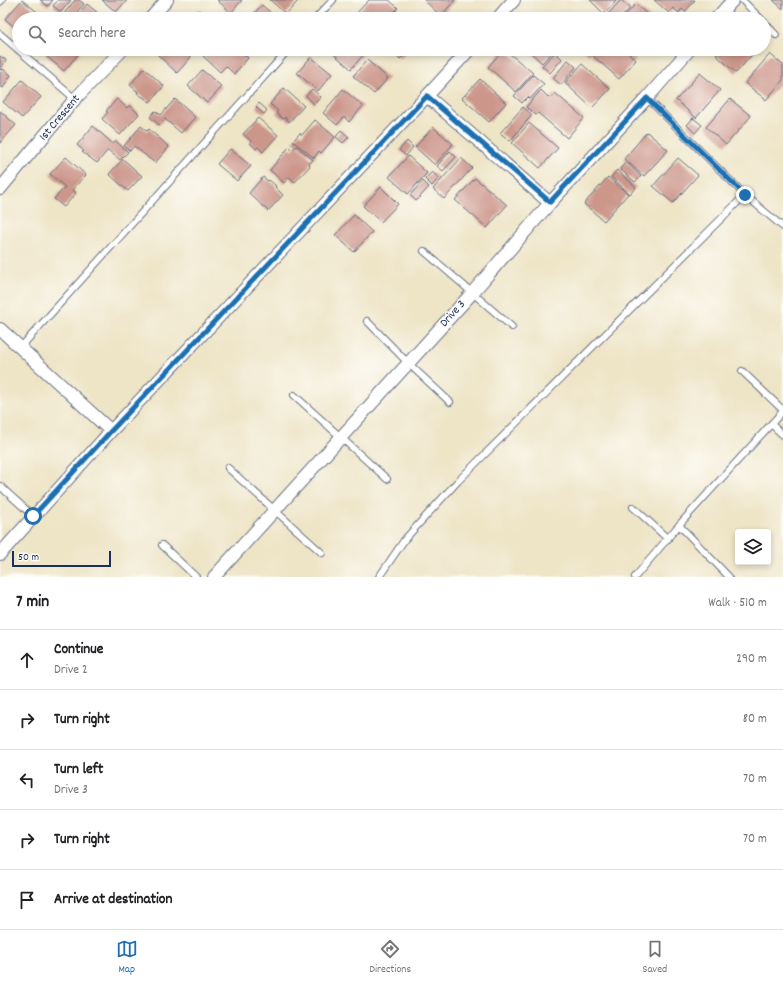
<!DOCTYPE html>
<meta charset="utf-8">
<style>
body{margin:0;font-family:Dekko,sans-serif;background:#f2f2f2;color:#202124}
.controls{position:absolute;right:12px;bottom:12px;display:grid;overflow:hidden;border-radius:4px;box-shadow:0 2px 6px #0003}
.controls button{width:36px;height:36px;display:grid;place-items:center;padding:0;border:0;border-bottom:1px solid #e0e0e0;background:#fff;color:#202124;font:20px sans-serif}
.scale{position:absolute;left:12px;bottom:10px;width:99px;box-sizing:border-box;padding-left:4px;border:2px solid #1b2f5e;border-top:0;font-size:11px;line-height:14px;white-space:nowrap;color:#1b2f5e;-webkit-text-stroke:3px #fdfcf7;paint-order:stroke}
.stop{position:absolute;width:12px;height:12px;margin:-9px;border:3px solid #1f6fb2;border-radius:50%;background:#fff}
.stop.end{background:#1f6fb2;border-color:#fff;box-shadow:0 1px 4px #0008}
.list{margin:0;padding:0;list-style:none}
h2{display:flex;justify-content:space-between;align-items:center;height:52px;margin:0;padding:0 16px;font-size:17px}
h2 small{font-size:13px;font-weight:400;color:#757577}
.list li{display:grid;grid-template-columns:26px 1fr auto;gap:12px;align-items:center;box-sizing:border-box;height:60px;padding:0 16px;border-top:1px solid #e0e0e0}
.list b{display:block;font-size:15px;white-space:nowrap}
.list p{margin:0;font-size:13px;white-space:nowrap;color:#757577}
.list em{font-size:13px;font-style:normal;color:#757577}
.icon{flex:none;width:22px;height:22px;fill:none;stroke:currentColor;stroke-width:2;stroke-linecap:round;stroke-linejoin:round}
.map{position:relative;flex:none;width:783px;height:577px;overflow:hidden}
.search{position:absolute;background:#fff;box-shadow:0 2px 6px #0003;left:12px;right:12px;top:12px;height:44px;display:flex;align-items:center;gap:10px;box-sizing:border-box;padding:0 14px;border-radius:22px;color:#757577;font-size:15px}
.sheet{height:352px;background:#fff}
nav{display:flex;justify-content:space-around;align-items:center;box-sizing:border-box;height:56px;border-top:1px solid #e0e0e0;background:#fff;font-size:11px;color:#757577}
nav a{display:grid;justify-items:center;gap:2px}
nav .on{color:#1f6fb2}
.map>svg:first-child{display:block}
.building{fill:#cc968b}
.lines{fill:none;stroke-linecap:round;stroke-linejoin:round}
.lane-casing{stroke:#656e82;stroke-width:8}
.street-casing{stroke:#656e82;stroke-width:14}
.lane{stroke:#fff;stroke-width:6}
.street{stroke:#fff;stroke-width:12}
.route{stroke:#1f6fb2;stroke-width:5}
.labels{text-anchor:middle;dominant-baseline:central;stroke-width:3;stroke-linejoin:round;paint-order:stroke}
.street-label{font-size:12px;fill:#1b2f5e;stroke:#fdfcf7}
</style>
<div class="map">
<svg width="783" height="577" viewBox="0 0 783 577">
<rect width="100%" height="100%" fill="#fdfcf7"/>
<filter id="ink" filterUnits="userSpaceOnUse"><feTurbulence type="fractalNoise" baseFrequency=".025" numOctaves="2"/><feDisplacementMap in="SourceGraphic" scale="8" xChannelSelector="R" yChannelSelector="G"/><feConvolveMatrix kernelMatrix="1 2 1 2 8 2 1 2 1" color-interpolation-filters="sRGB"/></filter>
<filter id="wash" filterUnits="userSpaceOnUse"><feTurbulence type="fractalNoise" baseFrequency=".012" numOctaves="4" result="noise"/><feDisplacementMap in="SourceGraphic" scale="16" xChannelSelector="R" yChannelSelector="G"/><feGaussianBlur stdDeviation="0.9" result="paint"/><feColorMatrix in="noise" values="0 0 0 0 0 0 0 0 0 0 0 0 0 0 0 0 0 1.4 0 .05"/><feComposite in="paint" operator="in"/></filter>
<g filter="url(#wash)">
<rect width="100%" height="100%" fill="#eee4c6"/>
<g id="blocks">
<path class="building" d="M22,0L41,15L38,19H19V31L5,19Z
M40,0H53L48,6Z
M58,0H71L61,12L53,6Z
M75,0H79L84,4L71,19H66L62,16Z
M102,0H127L116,12Z
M217,0H242L231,13Z
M270,0H299L286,14Z
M369,0H389L398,8L387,19H351Z
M424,0H455L441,16Z
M590,0H617L604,14Z
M621,0L630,8L620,19H607L605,17Z
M654,0H695L685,12L682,9L679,13L673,8L669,13Z
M773,0H783V9Z
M87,4L105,19H74Z
M636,4L652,19H622Z
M262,5L272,14L267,19H249Z
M199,10L209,19H190Z
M36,49H46L42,54Z
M50,49H79L81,51L64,71L45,55Z
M164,49H181L191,57L177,73L158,55Z
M219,49H238L248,58L234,74L226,66L220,72L203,56L208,50L214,55Z
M328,49H360L365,53L351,69Z
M389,49H410L400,59Z
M504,49L533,73L516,92L488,67Z
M527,49H555L542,63Z
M582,49H594L589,55Z
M596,49H624L636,60L619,79L591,54Z
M722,49H757L736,73L716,55Z
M555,52L562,59L550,73L542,66Z
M770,54L783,65V80L766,100L745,83Z
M0,56L6,60L0,70Z
M311,57L332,74L318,91L297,73Z
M367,60L388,78L374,94L353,76Z
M568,60L576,67L561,85L553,78Z
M582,64L610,89L592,108L565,83Z
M144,68L164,86L150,102L137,93L138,92L130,85Z
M3,69L11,75L3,88L0,86V74Z
M202,70L222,87L207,103L188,86Z
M700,73L720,90L696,118L676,100Z
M533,75L544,84L530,99L528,97L522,103L514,96Z
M480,79L506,103L489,122L462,98Z
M22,80L41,97L22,118L3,102Z
M284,88L304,106L289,122L285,117L283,119L276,113L278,111L270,104Z
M312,89L321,97L314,104L306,96Z
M343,89L363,106L349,122L344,117L337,125L323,113Z
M541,90L550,99L555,93L584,118L567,138L538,113L536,115L526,107Z
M117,99L127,108L130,105L139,114L120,135L102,119L108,112L106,111Z
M175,99L195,117L181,133L165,119L159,125L150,117L155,111L161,115Z
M730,99L751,116L726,145L706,127Z
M259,103L267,110L264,114L256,107Z
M523,107L532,115L510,141L500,133Z
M0,111L16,125L0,143Z
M258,118L278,135L263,152L258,147L256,149L250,143L251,141L243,134Z
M693,118L702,125L695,133L687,125Z
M315,120L335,137L321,153L319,151L314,158L293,141L300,133L302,135Z
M529,123L558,148L540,168L512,143Z
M93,126L113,144L116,141L128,152L120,160L108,150L97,163L82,152L84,151L77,145Z
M141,126L147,131L149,129L169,147L155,163L134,146L130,151L124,146Z
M433,127L453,144L435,165L415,147Z
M341,130L349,137L343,143L336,137Z
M647,132L668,150L644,176L624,159Z
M407,141L413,147L406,156L399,150Z
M297,146L313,160L309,164L310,166L295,182L289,177L284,183L270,170L289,147L292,150Z
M230,149L251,166L237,181L217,164Z
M450,151L456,157L443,171L437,166Z
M408,156L427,173L408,194L389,177Z
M66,157L86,175L72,190L76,193L64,207L54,199L65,187L50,174Z
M461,158L472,168L444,199L433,189Z
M678,158L698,175L673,203L653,186Z
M123,159L142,176L128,191L109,174Z
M626,162L641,176L635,182L620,169Z
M617,170L636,187L630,194L611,177Z
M432,172L439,178L432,186L425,179Z
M263,177L268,181L269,180L276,186L275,187L283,195L268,211L249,193Z
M608,177L628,194L604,221L584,204Z
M475,178L507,205L487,228L455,200Z
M423,181L429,187L416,201L410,195Z
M381,187L398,204L381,222L363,206Z
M354,215L372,232L354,252L335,235Z"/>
</g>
</g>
<g filter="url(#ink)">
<use href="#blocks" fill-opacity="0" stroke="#656e82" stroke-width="1"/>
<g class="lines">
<defs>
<path id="lane" d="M742,0L761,19
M0,2L2,0
M315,19L333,0
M764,22L776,35
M0,34L75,99
M647,98L745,195L783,227
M424,251L512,327
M367,321L408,363L450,402
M20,348L289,49
M742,371L783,410
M294,395L387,479
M771,424L783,435
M228,468L322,553
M0,486L33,516
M633,507L668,539
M679,525L729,577
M162,545L196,577
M379,577L405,539L458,481L745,195
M635,577L679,525L783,411"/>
<path id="street" d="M150,19L167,0
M497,19L514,0
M716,19L733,0
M427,96L550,203
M0,189L75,99L123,49
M0,329L111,431
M0,554L111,431L427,96L470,49
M214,577L473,292L550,203L647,98L690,49"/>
</defs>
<use href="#lane" class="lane-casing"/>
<use href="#street" class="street-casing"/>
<use href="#lane" class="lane"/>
<use href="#street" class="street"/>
</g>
</g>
<g class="lines" filter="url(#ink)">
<path class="route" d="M33,516L111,431L427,96L550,202L647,98L745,195"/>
</g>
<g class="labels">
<g class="street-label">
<text transform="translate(60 118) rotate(-50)">1st Crescent</text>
<text transform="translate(453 314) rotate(-48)">Drive 3</text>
</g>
</g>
</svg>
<div class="controls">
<button><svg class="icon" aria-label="layers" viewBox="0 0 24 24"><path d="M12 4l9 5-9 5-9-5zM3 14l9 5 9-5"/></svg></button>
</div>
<div class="scale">50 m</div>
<div class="stop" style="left:33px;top:516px"></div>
<div class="stop end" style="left:745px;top:195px"></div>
<div class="search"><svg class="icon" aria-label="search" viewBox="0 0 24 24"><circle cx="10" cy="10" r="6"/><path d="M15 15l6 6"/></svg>Search here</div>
</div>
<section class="sheet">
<h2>7 min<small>Walk · 510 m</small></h2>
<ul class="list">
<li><svg class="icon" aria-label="ahead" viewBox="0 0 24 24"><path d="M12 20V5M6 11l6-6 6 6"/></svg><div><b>Continue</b><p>Drive 2</p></div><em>290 m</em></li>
<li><svg class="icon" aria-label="right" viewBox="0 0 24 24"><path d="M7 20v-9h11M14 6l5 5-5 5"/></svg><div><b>Turn right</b></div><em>80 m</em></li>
<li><svg class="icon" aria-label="left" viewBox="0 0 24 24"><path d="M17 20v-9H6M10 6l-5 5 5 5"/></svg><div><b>Turn left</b><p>Drive 3</p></div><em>70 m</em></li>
<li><svg class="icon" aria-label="right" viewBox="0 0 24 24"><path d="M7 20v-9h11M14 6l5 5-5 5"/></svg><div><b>Turn right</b></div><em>70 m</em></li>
<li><svg class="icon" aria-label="arrive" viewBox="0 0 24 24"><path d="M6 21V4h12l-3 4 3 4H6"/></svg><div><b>Arrive at destination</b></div></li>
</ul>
</section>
<nav>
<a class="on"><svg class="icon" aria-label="map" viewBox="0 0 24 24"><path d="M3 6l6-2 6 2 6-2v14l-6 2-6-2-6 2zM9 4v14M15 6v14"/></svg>Map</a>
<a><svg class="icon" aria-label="directions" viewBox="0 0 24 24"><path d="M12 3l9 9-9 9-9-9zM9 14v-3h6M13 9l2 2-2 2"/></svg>Directions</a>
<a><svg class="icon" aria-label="saved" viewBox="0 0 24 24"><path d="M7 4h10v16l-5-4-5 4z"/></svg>Saved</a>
</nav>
